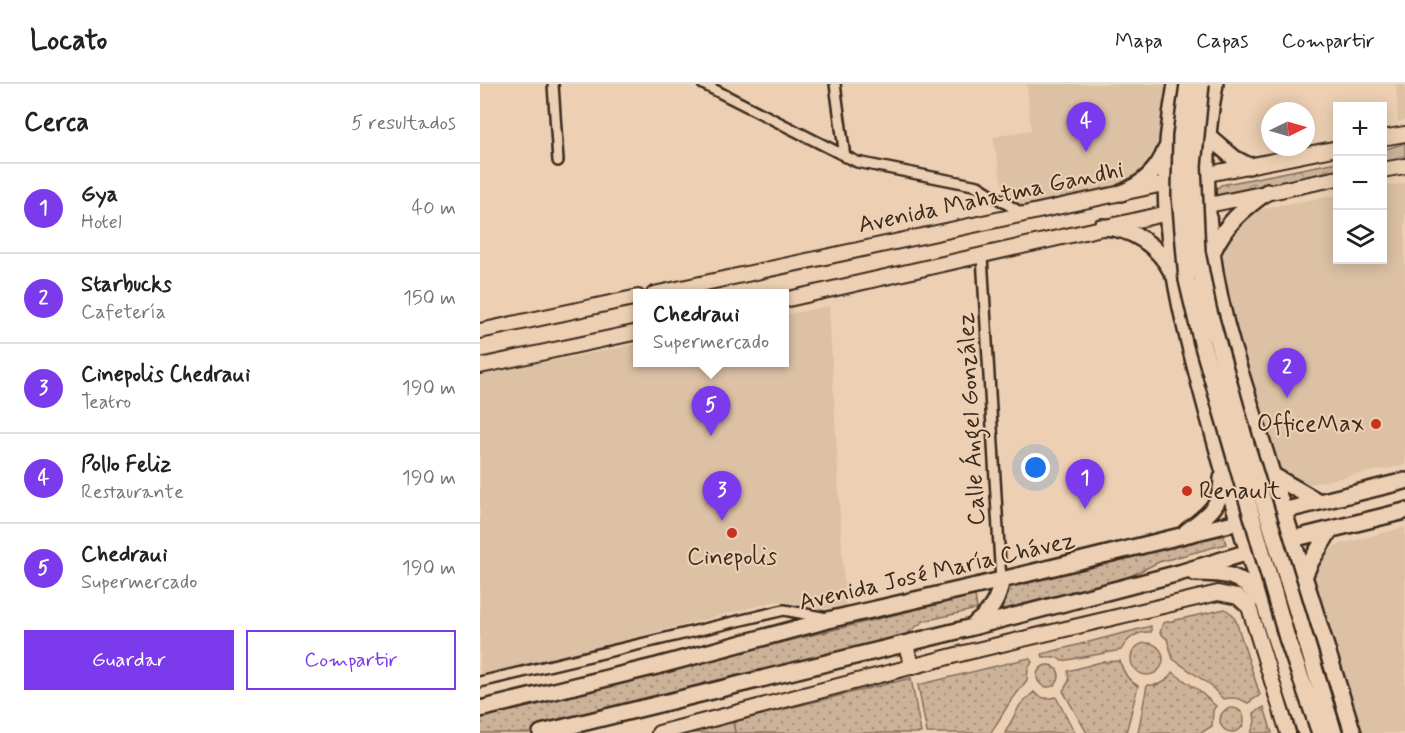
<!DOCTYPE html>
<html lang="es">
<meta charset="utf-8">
<style>
body{margin:0;font-family:Mynerve,sans-serif;background:#f6f6f6;color:#222}
.controls{position:absolute;right:18px;top:18px;display:grid;overflow:hidden;border-radius:0px;box-shadow:0 3px 15px #0003}
.controls button{width:54px;height:54px;display:grid;place-items:center;padding:0;border:0;border-bottom:2px solid #e0e0e0;background:#fff;color:#222;font:30px sans-serif}
.compass{position:absolute;left:781px;top:18px;width:54px;height:54px;border-radius:50%;background:#fff;box-shadow:0 3px 15px #0003;rotate:85deg}
.you{position:absolute;left:556px;top:384px;width:21px;height:21px;margin:-15px;border:4px solid #fff;border-radius:50%;background:#1a73e8;box-shadow:0 0 0 9px #1a73e833}
.badge{display:grid;place-items:center;width:39px;height:39px;border-radius:50%;background:#7c3aed;color:#fff;font-size:20px;font-weight:700}
.pin{position:absolute;translate:-50% -50px;filter:drop-shadow(0 2px 3px #0008)}
.pin::after{content:'';position:absolute;top:32px;width:21px;height:18px;background:inherit;clip-path:polygon(0 0,100% 0,50% 100%)}
.popup{position:absolute;left:153px;top:205px;width:156px;height:78px;box-sizing:border-box;display:grid;place-content:center;border-radius:0px;background:#fff;filter:drop-shadow(0 2px 4px #0005);font-size:20px;white-space:nowrap;color:#767676}
.popup b{font-size:22px;color:#222}
.popup::after{content:'';position:absolute;left:50%;top:100%;margin-left:-12px;border:12px solid transparent;border-top-color:#fff}
.list{margin:0;padding:0;list-style:none}
h2{display:flex;justify-content:space-between;align-items:center;height:78px;margin:0;padding:0 24px;font-size:26px}
h2 small{font-size:20px;font-weight:400;color:#767676}
.list li{display:grid;grid-template-columns:39px 1fr auto;gap:18px;align-items:center;box-sizing:border-box;height:90px;padding:0 24px;border-top:2px solid #e0e0e0}
.list b{display:block;font-size:22px;white-space:nowrap}
.list p{margin:0;font-size:20px;white-space:nowrap;color:#767676}
.list em{font-size:20px;font-style:normal;color:#767676}
.actions{display:flex;gap:12px;padding:18px 24px}
.actions a{flex:1;padding:14px 0;border:2px solid #7c3aed;border-radius:0px;text-align:center;font-size:21px;color:#7c3aed}
.actions .main{background:#7c3aed;color:#fff}
.icon{flex:none;width:33px;height:33px;fill:none;stroke:currentColor;stroke-width:2;stroke-linecap:round;stroke-linejoin:round}
.map{position:relative;flex:none;width:925px;height:649px;overflow:hidden}
header{display:flex;align-items:center;gap:36px;box-sizing:border-box;height:84px;padding:0 30px;background:#fff;border-bottom:2px solid #e0e0e0}
header strong{font-size:28px}
nav{display:flex;gap:33px;margin-inline-start:auto;font-size:21px}
main{display:flex}
aside{flex:1;background:#fff}
.map>svg:first-child{display:block}
.built{fill:#dcc1a5}
.grass{fill:url(#grass-dots);stroke:#846e5b;stroke-width:1.5}
.forest{fill:url(#forest-crowns);stroke:#846e5b;stroke-width:1.5}
.lines{fill:none;stroke-linecap:round;stroke-linejoin:round}
.street-casing{stroke:#3b2a1e;stroke-width:14}
.secondary-casing{stroke:#3b2a1e;stroke-width:18}
.primary-casing{stroke:#3b2a1e;stroke-width:20}
.street{stroke:#edd0b3;stroke-width:9}
.secondary{stroke:#edd0b3;stroke-width:14}
.primary{stroke:#edd0b3;stroke-width:15}
.primary-bridge-casing{stroke:#3b2a1e;stroke-width:20;stroke-linecap:butt}
.primary-bridge{stroke:#edd0b3;stroke-width:15}
.poi-dot{fill:#c8321e;stroke:#edd0b3;stroke-width:2}
.labels{text-anchor:middle;dominant-baseline:central;stroke-width:4.5;stroke-linejoin:round;paint-order:stroke}
.street-label{font-size:24px;fill:#3b2a1e;stroke:#edd0b3}
.poi-label{font-size:24px;fill:#3b2a1e;stroke:#edd0b3;text-anchor:end}
</style>
<header>
<strong>Locato</strong>
<nav><a>Mapa</a><a>Capas</a><a>Compartir</a></nav>
</header>
<main>
<aside>
<h2>Cerca<small>5 resultados</small></h2>
<ul class="list">
<li><span class="badge">1</span><div><b>Gya</b><p>Hotel</p></div><em>40 m</em></li>
<li><span class="badge">2</span><div><b>Starbucks</b><p>Cafetería</p></div><em>150 m</em></li>
<li><span class="badge">3</span><div><b>Cinepolis Chedraui</b><p>Teatro</p></div><em>190 m</em></li>
<li><span class="badge">4</span><div><b>Pollo Feliz</b><p>Restaurante</p></div><em>190 m</em></li>
<li><span class="badge">5</span><div><b>Chedraui</b><p>Supermercado</p></div><em>190 m</em></li>
</ul>
<div class="actions"><a class="main">Guardar</a><a>Compartir</a></div>
</aside>
<div class="map">
<svg width="925" height="649" viewBox="0 0 925 649">
<defs>
<pattern id="grass-dots" width="8" height="8" patternUnits="userSpaceOnUse" patternTransform="scale(1.5)"><rect width="8" height="8" fill="#ccb298"/><path d="M2 2h.1M6 6h.1" fill="none" stroke="#a7917b" stroke-width="1.8" stroke-linecap="round"/></pattern>
<pattern id="forest-crowns" width="20" height="18" patternUnits="userSpaceOnUse" patternTransform="scale(1.5)"><rect width="20" height="18" fill="#ccb298"/><path d="M2 6a3 3 0 1 1 6 0M12 15a3 3 0 1 1 6 0" fill="none" stroke="#a7917b"/></pattern>
</defs>
<rect width="100%" height="100%" fill="#edd0b3"/>
<filter id="ink" filterUnits="userSpaceOnUse"><feTurbulence type="fractalNoise" baseFrequency=".0167" numOctaves="2"/><feDisplacementMap in="SourceGraphic" scale="12" xChannelSelector="R" yChannelSelector="G"/><feConvolveMatrix kernelMatrix="1 2 1 2 8 2 1 2 1" color-interpolation-filters="sRGB"/></filter>
<g filter="url(#ink)">
<path class="built" d="M547,0H685L680,56L662,94L644,100L527,125L513,53L551,46Z
M916,0H925V36L918,38Z
M925,99V381L825,401L804,391L799,384L758,252L746,209L739,167L763,132L790,123L857,111L858,176H902L903,103Z
M349,222L365,521L344,525L297,517L0,593V291L157,260L158,278H304L305,231Z
M925,443V649H880L832,492L854,462Z"/>
<path class="grass" d="M742,447L746,460L679,478L616,509L519,534L528,498Z
M495,511L497,525L444,537L414,559L51,649H0V633Z
M745,525L752,530L756,537L780,611L768,619C759,614 753,613 743,615L730,601L693,575L687,555L680,549L683,539Z
M671,542V548C657,547 647,555 641,566L582,577L576,573H563L562,570Z
M651 575a16 16 0 1 1 32 0a16 16 0 1 1-32 0Z
M549,574L552,578L548,585L547,596L528,621L511,649H447L438,601Z
M640,577C643,588 648,597 658,602L646,649H607L583,607L589,597L588,587L621,578Z
M557 592a11 11 0 1 1 22 0a11 11 0 1 1-22 0Z
M692,588L717,605L736,622L733,626L732,642L721,649H658L667,601C679,602 686,599 692,588Z
M431,594L441,649H255L253,638Z
M554,608C559,615 568,615 576,613L595,649H525L540,621Z
M784,623L792,649H771L775,638L774,629Z
M740 636a12 12 0 1 1 24 0a12 12 0 1 1-24 0Z"/>
<path class="forest" d="M925,59V78L903,82V66Z
M857,78V91L739,114L735,109V106L741,101Z
M253,638L255,649H210Z"/>
<g class="lines">
<defs>
<path id="street" d="M73,0L78,77
M223,0L377,78L498,102L543,130
M355,0L365,73
M502,172L521,497
M0,598L304,526L347,534"/>
<path id="secondary" d="M902,54L925,50
M902,86L925,82
M718,92L858,64
M719,123L858,94
M174,210L697,97
M304,216L697,127
M0,247L158,213
M0,282L158,248
M425,560L433,583
M179,649L484,569L738,509L758,513L769,523L808,649"/>
<path id="primary" d="M696,0C690,33 686,66 686,100C687,191 714,279 738,367C765,462 795,555 826,649
M735,0C718,87 728,181 753,265L873,649
M728,52L754,74L769,82
M641,109C662,101 678,87 686,65
M621,143C652,143 679,162 693,190
M733,167C746,139 762,126 787,108
M792,391L839,418
M706,448C727,431 742,423 742,394
M714,489C744,489 760,489 780,515
M824,493L830,479L850,446
M496,539C511,528 519,515 521,497
M0,625L177,582L352,535L505,500L925,397
M61,649L477,547L699,489L812,455L925,427"/>
</defs>
<use href="#street" class="street-casing"/>
<use href="#secondary" class="secondary-casing"/>
<use href="#primary" class="primary-casing"/>
<use href="#street" class="street"/>
<use href="#secondary" class="secondary"/>
<use href="#primary" class="primary"/>
<defs>
<path id="primary-bridge" d="M708,0L701,52L700,111L707,196L722,259L807,554L840,649
M721,0L713,82L717,168L728,224L766,360L854,649"/>
</defs>
<use href="#primary-bridge" class="primary-bridge-casing"/>
<use href="#primary-bridge" class="primary-bridge"/>
</g>
</g>
<g class="poi-dot">
<circle cx="896" cy="340" r="6"/>
<circle cx="707" cy="407" r="6"/>
<circle cx="252" cy="449" r="6"/>
</g>
<g class="labels">
<g class="street-label">
<text transform="translate(511 114) rotate(-12)">Avenida Mahatma Gandhi</text>
<text transform="translate(492 335) rotate(-93)">Calle Ángel González</text>
<text transform="translate(457 488) rotate(-13)">Avenida José María Chávez</text>
</g>
<g class="poi-label">
<text x="884" y="340">OfficeMax</text>
<text x="719" y="407" text-anchor="start">Renault</text>
<text x="252" y="473" text-anchor="middle">Cinepolis</text>
</g>
</g>
</svg>
<div class="controls">
<button>+</button>
<button>−</button>
<button><svg class="icon" aria-label="layers" viewBox="0 0 24 24"><path d="M12 4l9 5-9 5-9-5zM3 14l9 5 9-5"/></svg></button>
</div>
<svg class="compass" viewBox="-18 -18 36 36"><path d="M0-13l5 13h-10z" fill="#e53935"/><path d="M0 13l5-13h-10z" fill="#767676"/></svg>
<div class="you"></div>
<div class="pin badge" style="left:605px;top:425px">1</div>
<div class="pin badge" style="left:807px;top:314px">2</div>
<div class="pin badge" style="left:242px;top:437px">3</div>
<div class="pin badge" style="left:606px;top:68px">4</div>
<div class="pin badge" style="left:231px;top:352px">5</div>
<div class="popup"><b>Chedraui</b>Supermercado</div>
</div>
</main>
